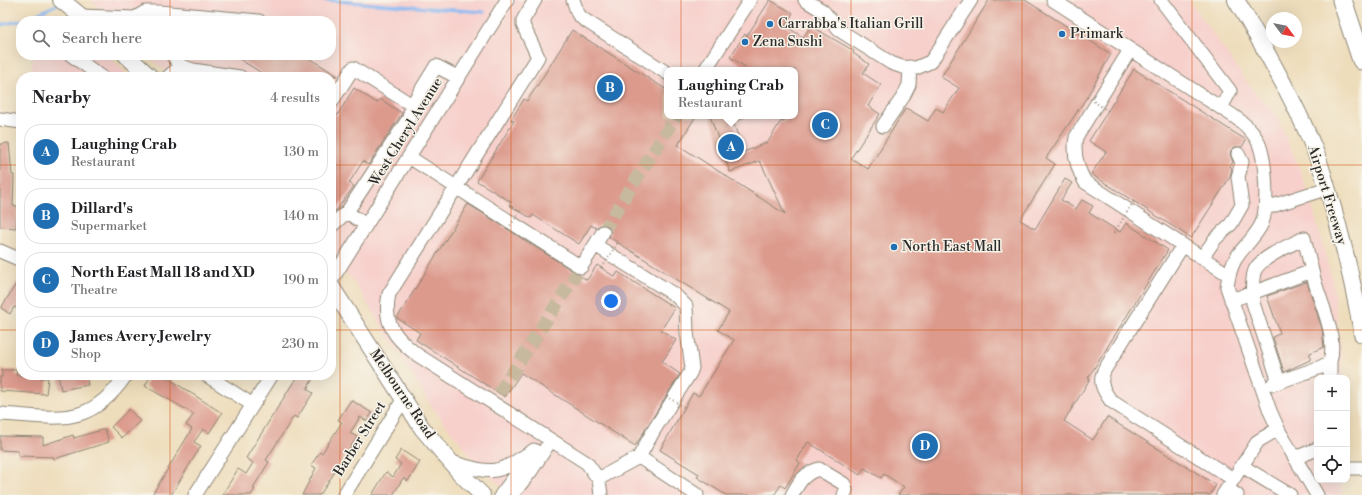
<!DOCTYPE html>
<meta charset="utf-8">
<style>
body{margin:0;font-family:"Libre Bodoni",serif;background:#f2f2f2;color:#202124}
.controls{position:absolute;right:12px;bottom:12px;display:grid;overflow:hidden;border-radius:8px;box-shadow:0 4px 16px #0002}
.controls button{width:36px;height:36px;display:grid;place-items:center;padding:0;border:0;border-bottom:1px solid #e0e0e0;background:#fff;color:#202124;font:20px sans-serif}
.compass{position:absolute;left:1266px;top:12px;width:36px;height:36px;border-radius:50%;background:#fff;box-shadow:0 4px 16px #0002;rotate:122deg}
.you{position:absolute;left:611px;top:301px;width:14px;height:14px;margin:-10px;border:3px solid #fff;border-radius:50%;background:#1a73e8;box-shadow:0 0 0 6px #1a73e833}
.badge{display:grid;place-items:center;width:26px;height:26px;border-radius:50%;background:#1f6fb2;color:#fff;font-size:13px;font-weight:700}
.pin{position:absolute;translate:-50% -50%;border:2px solid #fff;box-shadow:0 1px 4px #0006}
.popup{position:absolute;left:664px;top:67px;width:134px;height:52px;box-sizing:border-box;display:grid;place-content:center;border-radius:8px;background:#fff;filter:drop-shadow(0 1px 3px #0005);font-size:13px;white-space:nowrap;color:#757577}
.popup b{font-size:15px;color:#202124}
.popup::after{content:'';position:absolute;left:50%;top:100%;margin-left:-8px;border:8px solid transparent;border-top-color:#fff}
.list{margin:0;padding:0;list-style:none}
h2{display:flex;justify-content:space-between;align-items:center;height:52px;margin:0;padding:0 16px;font-size:17px}
h2 small{font-size:13px;font-weight:400;color:#757577}
.list li{display:grid;grid-template-columns:26px 1fr auto;gap:12px;align-items:center;box-sizing:border-box;height:56px;margin:0 8px 8px;padding:0 8px;border:1px solid #e0e0e0;border-radius:16px}
.list b{display:block;font-size:15px;white-space:nowrap}
.list p{margin:0;font-size:13px;white-space:nowrap;color:#757577}
.list em{font-size:13px;font-style:normal;color:#757577}
.icon{flex:none;width:22px;height:22px;fill:none;stroke:currentColor;stroke-width:2;stroke-linecap:round;stroke-linejoin:round}
.map{position:relative;flex:none;width:1362px;height:495px;overflow:hidden}
.search{position:absolute;background:#fff;box-shadow:0 4px 16px #0002;left:16px;top:16px;width:320px;height:44px;display:flex;align-items:center;gap:10px;box-sizing:border-box;padding:0 14px;border-radius:16px;color:#757577;font-size:15px}
.panel{position:absolute;background:#fff;box-shadow:0 4px 16px #0002;left:16px;top:72px;width:320px;height:308px;border-radius:16px}
.map>svg:first-child{display:block}
.built{fill:#f7d0cc;fill-rule:evenodd}
.lines{fill:none;stroke-linecap:round;stroke-linejoin:round}
.stream{stroke:#86b8f3;stroke-width:3}
.building{fill:#dc9a8c}
.minor-tunnel{stroke:#c7b99e;stroke-width:13;stroke-dasharray:13 6;stroke-linecap:butt}
.minor-casing{stroke:#8c8473;stroke-width:15}
.major-casing{stroke:#8c8473;stroke-width:18}
.highway-casing{stroke:#8c8473;stroke-width:21}
.minor{stroke:#fff;stroke-width:13}
.major{stroke:#fff;stroke-width:16}
.highway{stroke:#fff;stroke-width:19}
.path-bridge{stroke:#8c8473;stroke-width:2;stroke-dasharray:1 3;stroke-linecap:butt}
.grid{fill:none;stroke:#d5540f;stroke-width:1;stroke-opacity:0.55}
.poi-dot{fill:#1f6fb2;stroke:#f7f3e8;stroke-width:1.5}
.labels{text-anchor:middle;dominant-baseline:central;stroke-width:3;stroke-linejoin:round;paint-order:stroke}
.poi-label{font-size:14px;fill:#2b2b2b;stroke:#f7f3e8;text-anchor:start}
.street-label{font-size:14px;fill:#2b2b2b;stroke:#f7f3e8}
</style>
<div class="map">
<svg width="1362" height="495" viewBox="0 0 1362 495">
<rect width="100%" height="100%" fill="#f7f3e8"/>
<filter id="ink" filterUnits="userSpaceOnUse"><feTurbulence type="fractalNoise" baseFrequency=".025" numOctaves="2"/><feDisplacementMap in="SourceGraphic" scale="8" xChannelSelector="R" yChannelSelector="G"/><feConvolveMatrix kernelMatrix="1 2 1 2 8 2 1 2 1" color-interpolation-filters="sRGB"/></filter>
<filter id="wash" filterUnits="userSpaceOnUse"><feTurbulence type="fractalNoise" baseFrequency=".012" numOctaves="4" result="noise"/><feDisplacementMap in="SourceGraphic" scale="16" xChannelSelector="R" yChannelSelector="G"/><feGaussianBlur stdDeviation="0.9" result="paint"/><feColorMatrix in="noise" values="0 0 0 0 0 0 0 0 0 0 0 0 0 0 0 0 0 1.4 0 .05"/><feComposite in="paint" operator="in"/></filter>
<g filter="url(#wash)">
<rect width="100%" height="100%" fill="#edb"/>
<path class="built" d="M91,0H1189L1255,93L1276,114L1301,172L1311,202L1333,283L1343,378H1317V480H1342V495H510L478,465L430,405L393,343L352,280L331,257V77H172L147,55H331V21H112ZM667,70H795V116H667Z
M34,55H107L130,77H30Z"/>
<g class="lines">
<path class="stream" d="M322,0L484,12
M0,25L24,20L58,4"/>
</g>
<g id="blocks">
<path class="building" d="M770,0L793,13L785,26L803,37L811,26L854,51L853,53L869,64L863,73L881,85L868,106L880,114L851,158L868,169L906,108L928,121L936,108L943,112L959,88L941,77L989,0H1025L1111,54L1087,97L1046,158L1055,164L1020,220L1035,229L1065,179L1072,183L1061,200L1076,209L1082,200L1093,206L1089,213L1120,232L1126,223L1168,250L1088,378L1090,379L1064,421L1093,440L1107,417L1216,485L1210,495H898L904,487L884,474L881,478L864,468L860,475L808,442L797,460L800,463L785,488L781,485L774,495H726L697,477L699,474L660,450L693,393L699,396L734,340L718,330L729,312L609,237L611,232L607,225H600L596,228L591,225L579,244L533,215L531,218L509,205L511,202L477,181L514,121L511,120L524,99L527,101L541,80L572,30L667,90V116H696L678,145L785,214L760,161L730,172L710,116H747L733,122L744,152L768,142L781,121L784,122L788,116H795V70H750L730,57L745,34L747,36Z
M233,55H304L338,76L268,77Z
M1134,69L1246,140L1242,147H1235L1231,150L1230,154L1233,162L1230,166L1232,168L1230,177L1191,238L1091,174L1106,152L1089,141Z
M354,88L377,103L380,99L402,113L368,165L363,161L349,183L354,186L336,211L331,208V118L333,114L337,116Z
M9,143L12,175H14L13,206H18L16,228L0,227V144Z
M468,204L587,280L597,265L615,277L618,272L675,308L661,330L676,340L662,362L680,374L635,446L521,373L505,397L416,340L420,333L397,318Z
M21,276V305L19,309L14,307L10,314L1,308Z
M1307,282L1322,329L1324,347L1310,353V360L1284,372L1273,337L1280,333L1267,296Z
M2,370H17L16,375H41L40,378H48L46,394L0,391V377H2Z
M58,375H86L88,385L61,390Z
M151,375H163L222,413L209,433L203,429L194,442L201,446L171,495H152L192,429L186,425L194,414L145,386Z
M298,375H315L307,389L313,393L297,418L294,416L266,460L269,462L253,488L255,489L251,495H222L238,469L246,474L253,463L246,458Z
M351,400L372,413L367,421L360,417L350,433L357,437L320,495H302L316,468L311,465L320,452L322,453L342,422L338,420Z
M129,409L140,421L122,438L111,427Z
M105,429L109,442L54,459V457L18,456V451L0,450V436L43,437V445L73,435L74,438Z
M401,450L420,462L408,481L403,478L393,495H372L386,472L393,477L401,464L395,460Z"/>
</g>
</g>
<g filter="url(#ink)">
<use href="#blocks" fill-opacity="0" stroke="#8c8473" stroke-width="1"/>
<g class="lines">
<path class="minor-tunnel" d="M603,232L676,116
M499,393L577,273"/>
<defs>
<path id="minor" d="M535,0L523,20V25L538,57L389,294C383,323 394,337 416,354L587,463L599,480L601,495
M573,0L578,14L583,19L667,73
M805,0L823,11L839,30L891,63L902,67L916,68L930,62L934,57L971,0
M1053,0L1232,115C1241,121 1250,128 1256,138C1266,154 1270,210 1260,227C1244,253 1232,251 1227,287L1270,411L1279,431L1317,495
M1161,0L1230,91L1221,108
M81,16L135,18L145,12H159L259,21
M1130,50L1076,137C1073,153 1077,168 1085,182L1229,275
M71,55L102,77
M172,55L181,66
M705,70L750,0
M168,77L181,66L193,70L240,77
M331,103L353,68L412,105
M0,119L21,122
M883,126L903,97L909,85L910,67
M409,157L581,267L595,245L675,295L686,306L687,332L692,368L690,373L654,430L639,457L598,479
M1266,208L1328,188
M347,212L366,225
M331,226L347,212L409,118L412,105L436,66L459,78
M595,245L603,232
M1183,245L1105,369C1098,381 1103,390 1111,401L1233,479
M0,251L21,260
M1202,258L1215,239L1231,224L1242,205L1238,177L1242,162L1238,154
M331,281L507,0
M1231,300L1252,293C1253,286 1252,276 1255,270C1261,257 1291,245 1304,238L1312,271L1252,293L1253,303L1279,382
M206,375L253,405
M1330,378V362
M1273,384L1321,367L1330,362C1338,332 1318,300 1312,271
M0,414C58,417 89,429 126,375
M639,457L697,495
M1295,458L1317,449
M451,462C495,475 496,475 534,450
M1242,466L1290,495
M1347,468H1362
M1227,489L1237,495
M515,491L531,471L551,440
M195,495L272,375
M344,495L403,400
M501,495L531,455
M792,495C799,482 804,473 819,469L844,484L846,490L844,495
M1223,495L1258,441L1278,429"/>
<path id="major" d="M61,0L87,21
M1236,0C1265,48 1294,99 1315,151C1324,174 1330,198 1337,221C1347,259 1356,296 1362,334
M126,55L150,77
M331,286L422,428L460,473L482,495"/>
<path id="highway" d="M1342,0L1362,60"/>
</defs>
<use href="#minor" class="minor-casing"/>
<use href="#major" class="major-casing"/>
<use href="#highway" class="highway-casing"/>
<use href="#minor" class="minor"/>
<use href="#major" class="major"/>
<use href="#highway" class="highway"/>
<path class="path-bridge" d="M1087,97L1108,111
M508,229L520,211
M1114,233L1134,201
M602,268L618,242
M666,396L684,407"/>
</g>
</g>
<path class="grid" d="M170,0V21M340,0V495M511,0V495M681,0V495M851,0V495M1022,0V495M1192,0V495M170,55V77M0,165H21M331,165H1362M0,330H21M331,330H1362M170,375V495"/>
<g class="poi-dot">
<circle cx="770" cy="24" r="4"/>
<circle cx="1062" cy="34" r="4"/>
<circle cx="745" cy="42" r="4"/>
<circle cx="894" cy="247" r="4"/>
</g>
<g class="labels">
<g class="poi-label">
<text x="778" y="24">Carrabba's Italian Grill</text>
<text x="1070" y="34">Primark</text>
<text x="753" y="42">Zena Sushi</text>
<text x="902" y="247">North East Mall</text>
</g>
<g class="street-label">
<text transform="translate(406 132) rotate(-58)">West Cheryl Avenue</text>
<text transform="translate(1327 195) rotate(73)">Airport Freeway</text>
<text transform="translate(402 394) rotate(56)">Melbourne Road</text>
<text transform="translate(360 439) rotate(-58)">Barber Street</text>
</g>
</g>
</svg>
<div class="controls">
<button>+</button>
<button>−</button>
<button><svg class="icon" aria-label="locate" viewBox="0 0 24 24"><circle cx="12" cy="12" r="6"/><path d="M12 2v4M12 18v4M2 12h4M18 12h4"/></svg></button>
</div>
<svg class="compass" viewBox="-18 -18 36 36"><path d="M0-13l5 13h-10z" fill="#e53935"/><path d="M0 13l5-13h-10z" fill="#757577"/></svg>
<div class="you"></div>
<div class="pin badge" style="left:731px;top:147px">A</div>
<div class="popup"><b>Laughing Crab</b>Restaurant</div>
<div class="pin badge" style="left:610px;top:88px">B</div>
<div class="pin badge" style="left:825px;top:125px">C</div>
<div class="pin badge" style="left:925px;top:446px">D</div>
<div class="search"><svg class="icon" aria-label="search" viewBox="0 0 24 24"><circle cx="10" cy="10" r="6"/><path d="M15 15l6 6"/></svg>Search here</div>
<section class="panel">
<h2>Nearby<small>4 results</small></h2>
<ul class="list">
<li><span class="badge">A</span><div><b>Laughing Crab</b><p>Restaurant</p></div><em>130 m</em></li>
<li><span class="badge">B</span><div><b>Dillard's</b><p>Supermarket</p></div><em>140 m</em></li>
<li><span class="badge">C</span><div><b>North East Mall 18 and XD</b><p>Theatre</p></div><em>190 m</em></li>
<li><span class="badge">D</span><div><b>James Avery Jewelry</b><p>Shop</p></div><em>230 m</em></li>
</ul>
</section>
</div>
